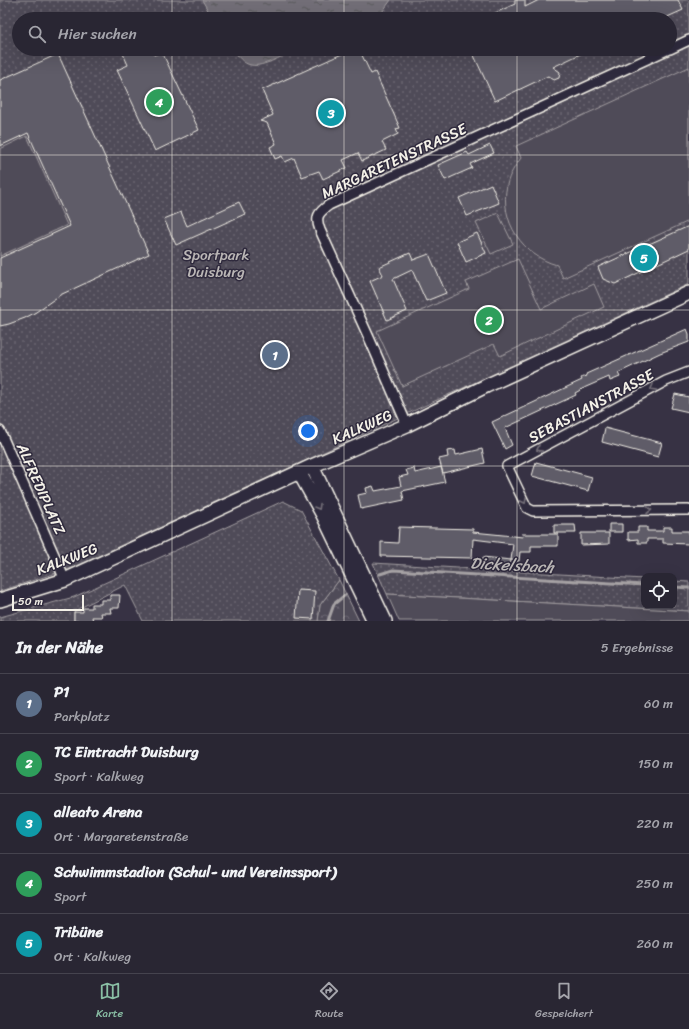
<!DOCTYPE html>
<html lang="de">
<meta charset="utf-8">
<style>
body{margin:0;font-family:Sriracha,sans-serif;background:#35323f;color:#f1f3f6}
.controls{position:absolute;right:12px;bottom:12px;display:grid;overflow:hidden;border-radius:8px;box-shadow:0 4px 16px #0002}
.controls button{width:36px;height:36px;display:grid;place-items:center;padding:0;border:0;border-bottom:1px solid #45434e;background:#292633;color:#f1f3f6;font:20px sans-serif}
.scale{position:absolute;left:12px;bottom:10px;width:72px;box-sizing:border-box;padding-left:4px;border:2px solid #f4f1e8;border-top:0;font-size:11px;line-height:14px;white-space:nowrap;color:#f4f1e8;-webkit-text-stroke:3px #2f2a3d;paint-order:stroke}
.you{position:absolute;left:308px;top:431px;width:14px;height:14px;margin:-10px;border:3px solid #fff;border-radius:50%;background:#1a73e8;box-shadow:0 0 0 6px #1a73e833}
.badge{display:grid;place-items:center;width:26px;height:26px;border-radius:50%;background:#8abfa5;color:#fff;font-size:13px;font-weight:700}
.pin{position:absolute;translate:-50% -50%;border:2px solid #fff;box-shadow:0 1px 4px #0006}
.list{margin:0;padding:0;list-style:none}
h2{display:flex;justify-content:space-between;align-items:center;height:52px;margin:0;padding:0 16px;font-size:17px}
h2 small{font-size:13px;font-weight:400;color:#a5a5ac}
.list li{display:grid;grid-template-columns:26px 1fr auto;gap:12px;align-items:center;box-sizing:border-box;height:60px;padding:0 16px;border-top:1px solid #45434e}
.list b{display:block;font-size:15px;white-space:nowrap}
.list p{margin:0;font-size:13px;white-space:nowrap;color:#a5a5ac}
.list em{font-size:13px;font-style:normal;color:#a5a5ac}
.icon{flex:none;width:22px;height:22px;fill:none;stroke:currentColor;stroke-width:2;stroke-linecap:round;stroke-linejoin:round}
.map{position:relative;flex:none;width:689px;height:621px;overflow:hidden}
.search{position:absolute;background:#292633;box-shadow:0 4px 16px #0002;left:12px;right:12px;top:12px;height:44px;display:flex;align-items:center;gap:10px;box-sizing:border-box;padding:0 14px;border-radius:22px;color:#a5a5ac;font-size:15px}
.sheet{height:352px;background:#292633}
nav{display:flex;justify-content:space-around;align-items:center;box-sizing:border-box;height:56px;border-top:1px solid #45434e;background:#292633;font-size:11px;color:#a5a5ac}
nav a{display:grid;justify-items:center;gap:2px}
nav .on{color:#8abfa5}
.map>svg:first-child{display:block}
.forest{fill:url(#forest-crowns);stroke:#a29ea0}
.park{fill:url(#park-dots);stroke:#a29ea0;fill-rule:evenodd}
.garden{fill:#504b59;stroke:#a29ea0}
.water{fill:url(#water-ripples);stroke:#a6a2a4}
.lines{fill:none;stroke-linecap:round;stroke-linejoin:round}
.stream{stroke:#a6a2a4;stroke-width:3}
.building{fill:#5f5c67;stroke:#f4f1e8}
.street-casing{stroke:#f4f1e8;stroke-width:12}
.secondary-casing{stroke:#f4f1e8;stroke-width:16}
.street{stroke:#2f2a3d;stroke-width:9}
.secondary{stroke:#2f2a3d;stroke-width:13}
.oneway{stroke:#747079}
.grid{fill:none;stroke:#f4f1e8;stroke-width:1;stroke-opacity:0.55}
.labels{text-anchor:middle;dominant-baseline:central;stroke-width:3;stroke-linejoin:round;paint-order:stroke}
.street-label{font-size:15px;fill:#f4f1e8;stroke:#2f2a3d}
.park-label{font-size:15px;fill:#bbb7b6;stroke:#2f2a3d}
.water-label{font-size:16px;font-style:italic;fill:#bab6b5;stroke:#2f2a3d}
</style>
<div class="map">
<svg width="689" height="621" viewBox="0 0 689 621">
<defs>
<pattern id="forest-crowns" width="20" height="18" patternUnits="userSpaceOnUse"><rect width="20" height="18" fill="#504b59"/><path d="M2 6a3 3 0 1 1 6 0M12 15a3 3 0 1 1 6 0" fill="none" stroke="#6a6571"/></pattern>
<pattern id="park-dots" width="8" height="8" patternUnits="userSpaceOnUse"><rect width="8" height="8" fill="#504b59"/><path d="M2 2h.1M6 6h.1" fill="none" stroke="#6a6571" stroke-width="1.8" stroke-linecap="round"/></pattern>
<pattern id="water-ripples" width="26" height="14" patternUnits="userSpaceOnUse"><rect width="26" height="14" fill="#726e77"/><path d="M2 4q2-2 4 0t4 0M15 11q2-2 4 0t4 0" fill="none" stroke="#5b595c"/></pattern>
</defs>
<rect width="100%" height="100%" fill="#373244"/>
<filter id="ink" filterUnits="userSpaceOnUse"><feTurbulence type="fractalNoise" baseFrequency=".025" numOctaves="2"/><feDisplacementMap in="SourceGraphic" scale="8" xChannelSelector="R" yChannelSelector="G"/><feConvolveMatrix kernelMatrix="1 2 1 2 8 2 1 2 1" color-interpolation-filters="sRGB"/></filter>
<g filter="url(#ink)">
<path class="forest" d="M339,580L359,621H318L320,605Z"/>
<path class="park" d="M0,0H689V284L72,568L0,591ZM19,19H670V49H19Z
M283,501L301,510L339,580L320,605L318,621H143L125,585L74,611V621H0V617L74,597Z
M373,563L644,579V606H674V581L689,582V611L387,594Z"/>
<path class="garden" d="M689,67V221L563,278L557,265C523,256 499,221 507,185C509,175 515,166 521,158L516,146Z
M27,136L67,225L0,256V149Z
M498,213L513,244L491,254L476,223Z
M518,259L541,309L594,284L604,307L500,356L494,344L402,386L377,331L469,289L466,282Z
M387,594L689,611V621H399Z"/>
<path class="water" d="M202,0H391L377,19H213Z
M232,49H297C286,54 263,68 251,65C243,64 237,55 232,49Z"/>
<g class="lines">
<path class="stream" d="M380,574L393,570L644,585
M674,587L689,588
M328,621L334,604L345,595"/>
</g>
<path class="building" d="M515,0H525V7L539,0H678L683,10L663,19H482L515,4Z
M121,49H151L154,55L162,52L199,130L155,151L117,70L128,65Z
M353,49H359L371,74L375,72L400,128L396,129L398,134L382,142L386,150L362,161L358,153L343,160L347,168L323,179L319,171L302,177L294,158L285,162L282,156L275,159L270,147L276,144L267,123L260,121L273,115L262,90Z
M471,49H591L553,67L560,72L559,78L554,80L548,76L495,101Z
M58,54L149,254L60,295L36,312L25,318L9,324L0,326V258L70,226L28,133L0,146V80Z
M490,145L494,153L470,164L472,168L445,180L438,165L467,152L469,155Z
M491,184L499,203L467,216L459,198Z
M239,202L245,214L176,245L164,219L181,212L187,226Z
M689,226V249L615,284L603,279L598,267Z
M477,233L486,253L466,262L457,242Z
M410,253L413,260L429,254L446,293L426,301L412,270L393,279L407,311L387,320L370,281L383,275L379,267Z
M687,329L689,334V342L660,353L618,373L620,377L610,381L609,377L586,387L575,393L576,395L505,428L512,445L505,449L492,422L582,380L581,378L587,376L586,374Z
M675,394L689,397V412L671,408Z
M605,428L662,443L658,457L602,442Z
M482,449L485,463L443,473L439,459L448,457L447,451L455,450L456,455Z
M536,462L592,477L588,491L532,476Z
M441,467L445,482L402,491L404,500L361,509L358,495L367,493L366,488L373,486L375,491L401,486L399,477L408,475L406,470L414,468L415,473Z
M609,524H622V532H609Z
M554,525H575L576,533H554Z
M399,527L473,529V532L523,537L522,534H558V546H531V552H520L519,561L511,560L513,544L473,539L472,558L381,556V542L398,543Z
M638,527H647V531H663V527H672V531H689V544L663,543V539H647V543H638V539L628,540V532H638Z
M581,533H609V544L581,545Z
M483,557L511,560L510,568L482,565Z
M298,590L315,591L313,619L296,618Z
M110,595H120L119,608H110L111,613H101L102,617H92L93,621H74V612H83V608H92V604H101V600H110Z"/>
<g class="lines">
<defs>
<path id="street" d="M670,49L689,40
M689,372L666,381L507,466L527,508L533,511L689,510
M407,425L370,340L320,230C315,217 318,213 329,205L669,49
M0,431L65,580"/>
<path id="secondary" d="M312,466L385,621
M299,472L323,515L374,621
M0,600L65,580L312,466L407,425L486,386L689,293"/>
</defs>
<use href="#street" class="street-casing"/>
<use href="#secondary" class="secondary-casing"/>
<use href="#street" class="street"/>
<use href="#secondary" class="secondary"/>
</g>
<defs><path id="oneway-chevron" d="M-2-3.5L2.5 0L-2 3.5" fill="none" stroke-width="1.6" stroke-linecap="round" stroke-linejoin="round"/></defs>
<g class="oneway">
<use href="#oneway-chevron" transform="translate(653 388) rotate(152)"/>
<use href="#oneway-chevron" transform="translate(539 449) rotate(152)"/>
<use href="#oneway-chevron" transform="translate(524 501) rotate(64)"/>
<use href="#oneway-chevron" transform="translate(318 507) rotate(60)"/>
<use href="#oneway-chevron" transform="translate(649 510)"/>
</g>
</g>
<path class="grid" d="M172,0V19M344,0V19M517,0V19M172,49V621M344,49V621M517,49V621M0,155H689M0,310H689M0,466H689"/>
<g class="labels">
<g class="street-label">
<text transform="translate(394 161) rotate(-25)">MARGARETENSTRASSE</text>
<text transform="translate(591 406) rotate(-28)">SEBASTIANSTRASSE</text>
<text transform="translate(362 427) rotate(-24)">KALKWEG</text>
<text transform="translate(41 489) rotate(66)">ALFREDIPLATZ</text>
<text transform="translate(67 559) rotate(-21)">KALKWEG</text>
</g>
<g class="park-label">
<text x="216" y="255">Sportpark<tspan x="216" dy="17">Duisburg</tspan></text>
</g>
<g class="water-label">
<text transform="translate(512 565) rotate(3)">Dickelsbach</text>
</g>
</g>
</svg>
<div class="controls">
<button><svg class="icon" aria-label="locate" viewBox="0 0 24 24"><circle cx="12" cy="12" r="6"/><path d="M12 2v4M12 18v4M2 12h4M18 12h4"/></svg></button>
</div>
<div class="scale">50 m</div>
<div class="you"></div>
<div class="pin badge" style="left:275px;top:355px;background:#5c6f8a">1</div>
<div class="pin badge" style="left:489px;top:320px;background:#2e9e5b">2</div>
<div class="pin badge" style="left:331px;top:113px;background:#0f9aa8">3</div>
<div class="pin badge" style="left:159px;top:102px;background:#2e9e5b">4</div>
<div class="pin badge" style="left:644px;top:258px;background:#0f9aa8">5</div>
<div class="search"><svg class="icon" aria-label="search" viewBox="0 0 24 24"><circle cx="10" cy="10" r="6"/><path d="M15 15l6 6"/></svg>Hier suchen</div>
</div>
<section class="sheet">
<h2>In der Nähe<small>5 Ergebnisse</small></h2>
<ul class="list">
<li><span class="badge" style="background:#5c6f8a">1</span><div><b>P1</b><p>Parkplatz</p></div><em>60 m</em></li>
<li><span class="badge" style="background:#2e9e5b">2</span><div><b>TC Eintracht Duisburg</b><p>Sport · Kalkweg</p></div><em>150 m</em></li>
<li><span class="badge" style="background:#0f9aa8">3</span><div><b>alleato Arena</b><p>Ort · Margaretenstraße</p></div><em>220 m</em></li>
<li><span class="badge" style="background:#2e9e5b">4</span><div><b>Schwimmstadion (Schul- und Vereinssport)</b><p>Sport</p></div><em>250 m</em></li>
<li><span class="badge" style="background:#0f9aa8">5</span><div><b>Tribüne</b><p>Ort · Kalkweg</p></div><em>260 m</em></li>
</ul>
</section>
<nav>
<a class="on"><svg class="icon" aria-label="map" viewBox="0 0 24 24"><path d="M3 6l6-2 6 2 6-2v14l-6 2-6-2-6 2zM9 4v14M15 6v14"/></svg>Karte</a>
<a><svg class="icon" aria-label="directions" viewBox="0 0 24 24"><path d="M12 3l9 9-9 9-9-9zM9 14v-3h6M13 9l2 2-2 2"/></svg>Route</a>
<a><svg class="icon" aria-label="saved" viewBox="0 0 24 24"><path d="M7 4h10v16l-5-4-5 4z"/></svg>Gespeichert</a>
</nav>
